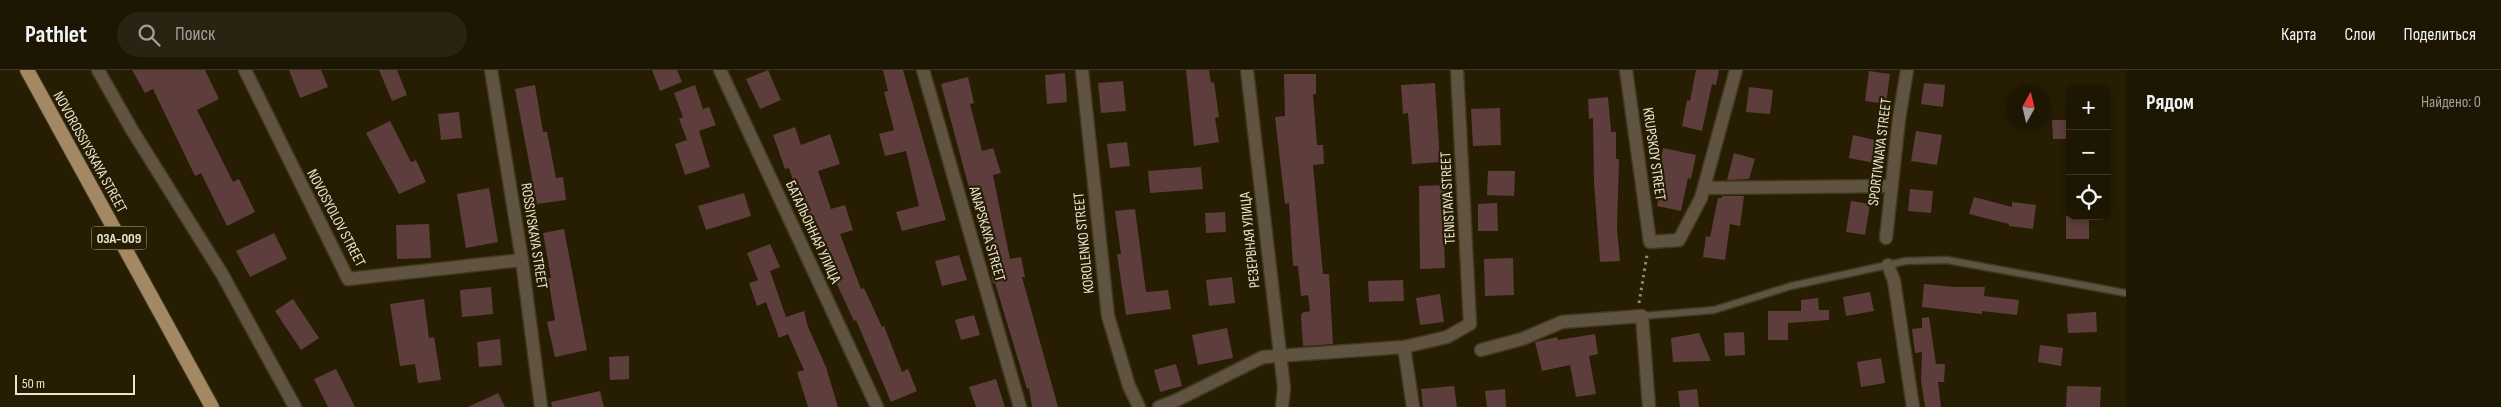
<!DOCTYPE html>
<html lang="ru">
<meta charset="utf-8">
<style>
body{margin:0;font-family:"Sofia Sans Condensed",sans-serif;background:#292311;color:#f1f3f6}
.controls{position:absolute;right:15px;top:15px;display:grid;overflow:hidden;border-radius:10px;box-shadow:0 2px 8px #0003}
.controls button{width:45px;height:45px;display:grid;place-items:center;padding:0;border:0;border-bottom:1px solid #3a3524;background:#1c1602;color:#f1f3f6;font:25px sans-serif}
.compass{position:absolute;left:2006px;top:15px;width:45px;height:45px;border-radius:50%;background:#1c1602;box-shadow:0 2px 8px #0003;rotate:8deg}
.scale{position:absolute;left:15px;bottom:12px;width:120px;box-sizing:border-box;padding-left:5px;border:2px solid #eae4d4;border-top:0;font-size:14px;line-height:18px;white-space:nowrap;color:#eae4d4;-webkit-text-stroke:4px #261d03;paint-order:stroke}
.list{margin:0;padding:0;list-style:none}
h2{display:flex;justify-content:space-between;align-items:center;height:65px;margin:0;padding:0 20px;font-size:21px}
h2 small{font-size:16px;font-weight:400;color:#a09f99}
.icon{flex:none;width:28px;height:28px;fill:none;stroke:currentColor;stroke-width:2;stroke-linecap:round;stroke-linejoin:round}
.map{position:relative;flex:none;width:2126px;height:337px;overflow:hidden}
header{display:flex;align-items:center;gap:30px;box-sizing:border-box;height:70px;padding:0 25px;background:#1c1602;border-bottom:1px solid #3a3524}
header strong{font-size:24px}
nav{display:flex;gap:28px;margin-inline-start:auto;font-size:18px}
.search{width:350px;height:45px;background:#292311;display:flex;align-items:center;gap:12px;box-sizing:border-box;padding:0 18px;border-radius:28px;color:#a09f99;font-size:19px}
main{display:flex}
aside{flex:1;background:#1c1602}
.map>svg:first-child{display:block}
.building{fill:#5d3e3c}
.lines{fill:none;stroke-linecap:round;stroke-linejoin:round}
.service-casing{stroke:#413920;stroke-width:9}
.minor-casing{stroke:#413920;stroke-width:15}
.primary-casing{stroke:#413920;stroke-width:16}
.path{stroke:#928a76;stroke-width:3;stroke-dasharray:2.5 4;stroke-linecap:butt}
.service{stroke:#605341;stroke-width:6}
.minor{stroke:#605341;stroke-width:12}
.primary{stroke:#a28863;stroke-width:14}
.labels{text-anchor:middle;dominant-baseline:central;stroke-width:4.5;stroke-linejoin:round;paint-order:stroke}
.shield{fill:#261d03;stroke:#afa895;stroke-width:1}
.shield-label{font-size:14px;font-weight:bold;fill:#eae4d4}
.street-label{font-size:15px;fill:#eae4d4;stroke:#261d03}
</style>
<header>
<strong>Pathlet</strong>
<div class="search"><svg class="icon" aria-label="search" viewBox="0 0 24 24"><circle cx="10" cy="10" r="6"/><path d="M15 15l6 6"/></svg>Поиск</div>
<nav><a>Карта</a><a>Слои</a><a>Поделиться</a></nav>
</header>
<main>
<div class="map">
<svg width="2126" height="337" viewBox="0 0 2126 337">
<rect width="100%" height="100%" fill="#261d03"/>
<path class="building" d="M132,0H205L219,29L197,40L233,112L239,109L255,142L227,156L201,103L195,106L153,19L145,23Z
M289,0H321L328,17L300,28Z
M379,0H397L407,25L392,31Z
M652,0H677L682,12L660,21Z
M768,0L781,30L760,39L746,9Z
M883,0H903L946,150L902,161L896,142L919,136L906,81L885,86L879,64L894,60L884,22L888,21Z
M1186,0H1209L1211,13L1214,12L1219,47L1215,48L1219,72L1194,76Z
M1696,0H1719L1716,15L1712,14L1702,61L1682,56L1687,30L1690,31Z
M1869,1L1890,4L1886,34L1865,31Z
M1065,3L1067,32L1047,34L1045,5Z
M1284,4H1316V24H1313L1317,75H1323L1324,94L1313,95L1323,204H1329L1333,274L1303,276L1301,247L1302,243L1310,241L1308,225L1301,226L1298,196H1293L1289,133L1285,134L1275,47L1285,46Z
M968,7L974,33L970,34L982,81L993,78L1001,103L993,105L1010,189L1021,187L1025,207H1022L1058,337H1032L1029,318L1027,319L995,213H993L979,139L975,140L941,14Z
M1123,11L1126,41L1101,43L1098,13Z
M1435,13L1440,92L1412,94L1408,43L1403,44L1401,15Z
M1924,13L1945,15L1943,37L1921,34Z
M535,15L543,62H547L556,108L563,107L566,130L537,134L515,19Z
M695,15L703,39L709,37L716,55L699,61L710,97L685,105L675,74L687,70L679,49L683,47L674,23Z
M1749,17L1773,20L1770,44L1746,42Z
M1608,27L1611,62H1616V89H1619L1617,158L1620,191L1600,192L1594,112L1593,48L1589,49L1588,29Z
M1500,38L1501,75L1473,76L1471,39Z
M459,42L462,68L441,70L438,44Z
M2052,50H2070V69H2053Z
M390,51L411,92L416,90L426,112L399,124L366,63Z
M795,57L801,75L830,64L840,94L818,101L831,139L845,135L853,160L840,164L861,219L864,218L882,257L884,256L902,302L908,299L917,321L891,332L856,250L854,251L835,210L821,170L813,173L789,98L785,99L773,65Z
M1916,61L1942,65L1937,95L1911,91Z
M1853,65L1879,71L1874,93L1849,88Z
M1127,72L1130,96L1110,98L1107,74Z
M1663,78L1696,85L1691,109L1688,108L1681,141L1657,136L1664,104L1658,102Z
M1734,83L1755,89L1749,109L1727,110Z
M1201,97L1203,119L1150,123L1148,101Z
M1488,101H1515L1514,126L1487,125Z
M1446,115L1447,144H1443L1445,198L1420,199L1419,116Z
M489,118L498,172L466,178L457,124Z
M1910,119L1933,121L1931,143L1908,141Z
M744,123L751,146L706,160L698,136Z
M1722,126H1744L1740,156L1730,154L1725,190L1703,187L1706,166L1710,167L1718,128H1722Z
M1974,127L2012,137V132L2036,135L2033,159L2009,156V154L1969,144Z
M1851,131L1870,134L1865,165L1846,162Z
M1497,133L1498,161H1478V134Z
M1135,139L1146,222L1168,220L1171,239L1126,245L1117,184H1121L1115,141Z
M1225,142L1226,162L1206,163L1205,143Z
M2066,146H2089V169H2066Z
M429,154L431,188L397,189L396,155Z
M564,159L587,280L555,287L547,252L555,250L548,208H551L543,163Z
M274,163L287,189L250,207L236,181Z
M770,174L780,197L770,201L786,247L804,241L808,257L826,297L838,337H808L797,302L804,300L788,264L779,268L766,232L757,236L749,213L758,210L747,183Z
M959,185L967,210L942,216L935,191Z
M1513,188L1514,225L1485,226L1484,189Z
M1232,207L1235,233L1209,236L1206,210Z
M1403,210L1404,231L1369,232L1368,211Z
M1924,214L1954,217H1985L1984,226L2019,230L2017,245L1982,241V244L1922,237Z
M491,217L493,244L462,247L460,220Z
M1870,222L1874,241L1846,246L1843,227Z
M1440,224L1444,252L1420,255L1416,228Z
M1818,228L1819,240H1829V250L1788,253V270H1768V241H1801V230Z
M293,229L319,268L301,280L275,241Z
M424,229L429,268L434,267L441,310L418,313L415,294L400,296L390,234Z
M2096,242L2097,262L2068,263L2067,244Z
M974,245L980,265L961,270L955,250Z
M1929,247L1936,294H1945L1944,312H1938L1941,337H1925L1921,310L1922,282L1915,283L1912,259L1922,258V248Z
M1227,258L1233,288L1198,295L1192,265Z
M1744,262L1745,285L1725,286L1724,263Z
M1699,263L1711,291L1673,292L1671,268Z
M1595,264L1598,284L1589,286L1596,324L1576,327L1570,295L1542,301L1535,272L1557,267L1558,270Z
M500,269L502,295L479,297L477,272Z
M2040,275L2063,278L2061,296L2038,292Z
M629,286V309L610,310L609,287Z
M1881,288L1885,313L1861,317L1857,292Z
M1176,294L1182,316L1160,322L1154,300Z
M336,299L355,337H328L314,309Z
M996,309L1005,337H976L969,317Z
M1454,316L1457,337H1423L1421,319Z
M2067,316L2101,317L2100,337H2066Z
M1505,319L1506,337H1487L1485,321Z
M1697,319L1699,337H1680L1678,321Z
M600,321L604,337H552L551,332Z
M498,323L505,337H468Z"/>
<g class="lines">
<defs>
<path id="service" d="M1642,246L1714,240L1791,216L1906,191L1947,190L2126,223"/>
<path id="minor" d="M98,0L132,60L222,204L295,337
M245,0L348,209L522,190
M491,0L522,190L541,337
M720,0L877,337
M923,0L1020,337
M1082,0L1108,246L1129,316L1139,337
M1247,0L1284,318L1282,337
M1626,0L1650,172L1679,170L1701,128L1736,0
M1704,118L1892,116
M1886,168L1899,49L1907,0
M1888,195L1894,211L1913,337
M1404,277L1413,337
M1481,280L1522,269L1562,252L1642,246L1649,337
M1159,337L1177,330L1263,287L1404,277L1447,267L1470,254L1457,0"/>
<path id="primary" d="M27,0L212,337"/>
</defs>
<use href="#service" class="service-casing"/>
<use href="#minor" class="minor-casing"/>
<use href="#primary" class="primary-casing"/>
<path class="path" d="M1639,233L1647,185"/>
<use href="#service" class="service"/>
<use href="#minor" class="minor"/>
<use href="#primary" class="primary"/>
</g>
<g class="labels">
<rect class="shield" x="91.5" y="156.5" width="55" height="23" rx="4"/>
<g class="shield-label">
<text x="119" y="168">03А-009</text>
</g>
<g class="street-label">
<text transform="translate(90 82) rotate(61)">NOVOROSSIYSKAYA STREET</text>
<text transform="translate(1880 82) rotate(-83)">SPORTIVNAYA STREET</text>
<text transform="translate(1654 84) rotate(82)">KRUPSKOY STREET</text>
<text transform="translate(1448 128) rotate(-93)">TENISTAYA STREET</text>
<text transform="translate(336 148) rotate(62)">NOVOSYOLOV STREET</text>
<text transform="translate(813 162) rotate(65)">БАТАЛЬОННАЯ УЛИЦА</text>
<text transform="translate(987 164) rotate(74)">ANAPSKAYA STREET</text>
<text transform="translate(534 166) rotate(81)">ROSSIYSKAYA STREET</text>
<text transform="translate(1250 170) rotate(-96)">РЕЗЕРВНАЯ УЛИЦА</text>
<text transform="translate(1084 173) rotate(-96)">KOROLENKO STREET</text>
</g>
</g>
</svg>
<div class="controls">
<button>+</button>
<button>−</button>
<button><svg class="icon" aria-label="locate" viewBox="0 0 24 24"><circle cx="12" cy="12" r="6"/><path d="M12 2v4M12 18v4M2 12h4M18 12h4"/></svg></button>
</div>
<svg class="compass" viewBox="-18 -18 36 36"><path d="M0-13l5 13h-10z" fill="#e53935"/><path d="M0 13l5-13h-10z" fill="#a09f99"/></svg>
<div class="scale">50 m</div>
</div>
<aside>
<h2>Рядом<small>Найдено: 0</small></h2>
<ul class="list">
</ul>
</aside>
</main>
